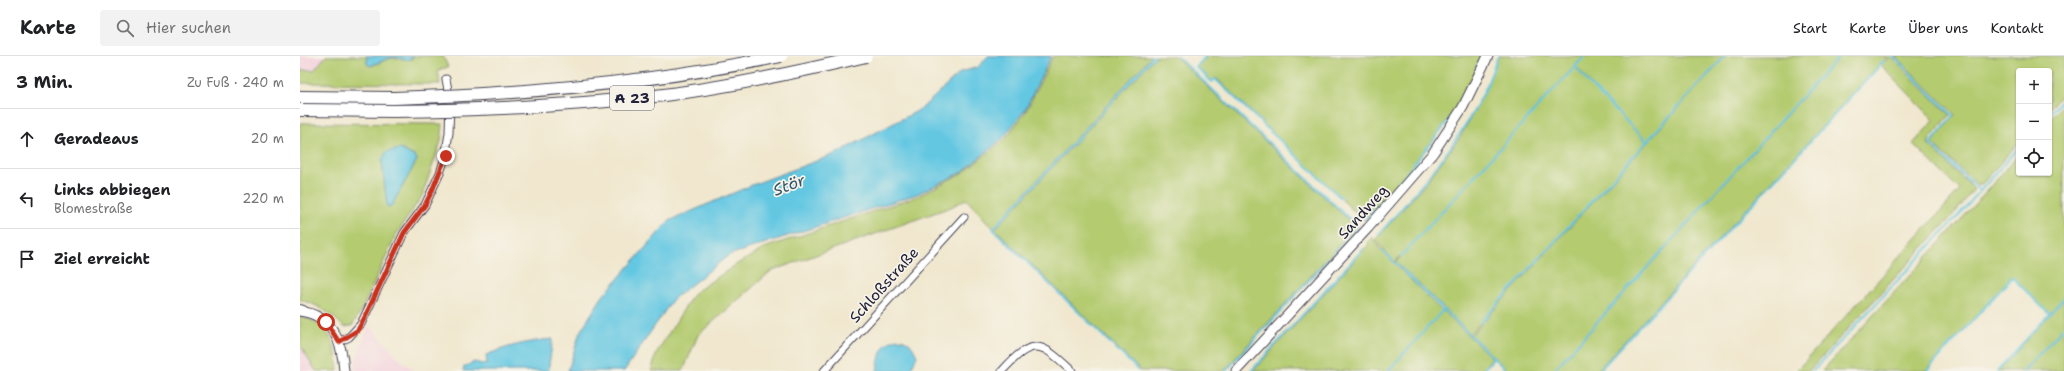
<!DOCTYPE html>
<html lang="de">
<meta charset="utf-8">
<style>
body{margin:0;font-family:"Shantell Sans",sans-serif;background:#f2f2f2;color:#202124}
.controls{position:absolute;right:12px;top:12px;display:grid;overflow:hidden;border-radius:4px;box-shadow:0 1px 3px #0004}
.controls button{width:36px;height:36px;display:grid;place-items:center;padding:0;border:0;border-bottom:1px solid #e0e0e0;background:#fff;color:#202124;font:20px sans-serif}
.stop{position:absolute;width:12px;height:12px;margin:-9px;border:3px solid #c8321e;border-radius:50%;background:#fff}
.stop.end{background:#c8321e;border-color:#fff;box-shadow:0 1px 4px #0008}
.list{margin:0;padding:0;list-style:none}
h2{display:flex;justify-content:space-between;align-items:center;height:52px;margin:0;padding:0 16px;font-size:17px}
h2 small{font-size:13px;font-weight:400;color:#757577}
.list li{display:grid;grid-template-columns:26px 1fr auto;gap:12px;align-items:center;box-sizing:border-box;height:60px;padding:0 16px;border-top:1px solid #e0e0e0}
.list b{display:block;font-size:15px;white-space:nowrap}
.list p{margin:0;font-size:13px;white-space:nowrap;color:#757577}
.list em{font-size:13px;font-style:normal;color:#757577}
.icon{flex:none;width:22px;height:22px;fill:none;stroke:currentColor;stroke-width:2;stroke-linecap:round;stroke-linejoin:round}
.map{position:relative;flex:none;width:1764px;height:315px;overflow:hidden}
header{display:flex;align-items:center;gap:24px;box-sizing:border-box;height:56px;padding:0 20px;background:#fff;border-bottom:1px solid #e0e0e0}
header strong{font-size:19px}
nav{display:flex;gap:22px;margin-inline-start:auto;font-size:14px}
.search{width:280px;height:36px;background:#f2f2f2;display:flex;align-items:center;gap:10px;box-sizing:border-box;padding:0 14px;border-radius:4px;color:#757577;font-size:15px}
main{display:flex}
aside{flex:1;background:#fff}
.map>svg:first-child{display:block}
.built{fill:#f4cfdd}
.green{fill:#b4cb70;stroke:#6b7656;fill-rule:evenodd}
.water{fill:#64c7e2;stroke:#43748e}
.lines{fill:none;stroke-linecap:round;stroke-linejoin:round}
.stream{stroke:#64c7e2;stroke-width:2}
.street-casing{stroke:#414051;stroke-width:9}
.secondary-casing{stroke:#414051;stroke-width:11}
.primary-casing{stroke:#414051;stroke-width:12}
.highway-casing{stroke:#414051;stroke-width:14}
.street{stroke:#fff;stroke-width:7}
.secondary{stroke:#fff;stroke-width:9}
.primary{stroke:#fff;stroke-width:10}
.highway{stroke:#fff;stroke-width:12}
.highway-bridge-casing{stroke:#414051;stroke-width:14;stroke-linecap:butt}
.highway-bridge{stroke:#fff;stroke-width:12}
.route{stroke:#c8321e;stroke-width:5}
.labels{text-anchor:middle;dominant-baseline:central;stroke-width:3.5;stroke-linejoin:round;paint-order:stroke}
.shield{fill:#f7f3e8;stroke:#62616f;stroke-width:1}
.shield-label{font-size:14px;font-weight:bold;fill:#22223b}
.street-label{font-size:15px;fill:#22223b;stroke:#f7f3e8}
.water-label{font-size:16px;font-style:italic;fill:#36546d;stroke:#f7f3e8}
</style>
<header>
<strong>Karte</strong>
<div class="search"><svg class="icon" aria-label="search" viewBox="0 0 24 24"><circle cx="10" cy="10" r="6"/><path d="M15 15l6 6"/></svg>Hier suchen</div>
<nav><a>Start</a><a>Karte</a><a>Über uns</a><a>Kontakt</a></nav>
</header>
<main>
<aside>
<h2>3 Min.<small>Zu Fuß · 240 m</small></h2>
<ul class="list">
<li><svg class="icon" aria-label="ahead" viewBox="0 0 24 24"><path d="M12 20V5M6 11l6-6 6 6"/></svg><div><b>Geradeaus</b></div><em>20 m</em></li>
<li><svg class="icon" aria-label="left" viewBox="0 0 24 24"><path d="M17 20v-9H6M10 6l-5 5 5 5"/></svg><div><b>Links abbiegen</b><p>Blomestraße</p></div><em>220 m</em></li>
<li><svg class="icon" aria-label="arrive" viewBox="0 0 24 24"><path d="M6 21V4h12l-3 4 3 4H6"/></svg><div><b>Ziel erreicht</b></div></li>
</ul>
</aside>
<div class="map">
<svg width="1764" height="315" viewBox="0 0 1764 315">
<rect width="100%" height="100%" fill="#f7f3e8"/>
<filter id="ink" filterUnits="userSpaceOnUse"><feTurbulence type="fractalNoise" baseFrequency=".025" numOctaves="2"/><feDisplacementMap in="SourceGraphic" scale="8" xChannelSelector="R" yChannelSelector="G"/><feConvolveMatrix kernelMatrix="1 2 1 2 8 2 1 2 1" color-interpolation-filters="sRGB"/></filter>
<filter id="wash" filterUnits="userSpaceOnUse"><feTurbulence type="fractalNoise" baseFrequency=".012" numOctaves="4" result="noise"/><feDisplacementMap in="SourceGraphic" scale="16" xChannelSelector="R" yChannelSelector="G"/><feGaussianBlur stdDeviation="0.9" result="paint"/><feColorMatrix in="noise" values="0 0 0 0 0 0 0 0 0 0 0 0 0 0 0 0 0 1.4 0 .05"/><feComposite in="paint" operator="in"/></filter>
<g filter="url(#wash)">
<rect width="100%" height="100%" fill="#f0e7ce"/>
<path class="built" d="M0,0H26L14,14H0Z
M69,269L98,302L114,315H54L56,303Z
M0,289L16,315H0Z"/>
<path class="green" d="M26,0H67V8L71,10L90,2L112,3L114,0H143L148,11L138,14L140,28L0,27V14H14Z
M753,0H852L693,172L666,143L651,151L471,215L398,279L383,315H351L357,296L394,237L437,208L467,191L618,140L662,117L704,84L726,55Z
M856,0H875L1056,171L924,315H841L695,173Z
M908,0H1181C1158,64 1109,115 1063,164L916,22L912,25L897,11Z
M1198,0H1284L1095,206L1075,184L1125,128L1160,81L1183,39Z
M1286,0H1424L1347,85L1292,30L1276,10Z
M1426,0H1539L1252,315H1208L1171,279Z
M1540,0H1588L1297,315H1254Z
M1590,0L1650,59L1630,83L1628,88L1674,133L1655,157L1509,315H1496L1660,134L1613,88L1634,64L1581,9Z
M1595,0H1764V36L1749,53V15H1719V86L1682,128H1676L1632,87L1655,59Z
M1275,11L1291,30L1346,86L1170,278L1096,206Z
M1764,47V241L1749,257L1712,221L1626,315H1522L1658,167L1719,98V117H1749V64Z
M0,67L143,68L141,85L122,140L96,179L63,251L52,270L44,271C31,258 18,248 0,244ZM100,93L116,101L117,104L92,149L87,150L82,105Z
M1072,181L1081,194L1142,255L1087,315H953L1069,188L1067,186Z
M1764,243V270L1723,315H1698Z
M1143,255L1192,302L1181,315H1089Z
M0,260C30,269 36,286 38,315H16L0,289Z
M1764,272V315H1725Z"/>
<path class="water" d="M67,0H114C108,8 99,0 90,2C84,4 77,7 71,10L67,8Z
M688,0H751L725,54L702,83L662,116L617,138L429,199L373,243L324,315H268L280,276L302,241L369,165L452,129L535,98L621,53L661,16L678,11Z
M100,93L116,101L117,104L92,149L89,151L87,150L82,105L86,96Z
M253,283L248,315H163L164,311L174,306L187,309L186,299C208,290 229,285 253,283Z
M598,283C609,283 613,291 617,300L610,315H577C580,299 580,287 598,283Z"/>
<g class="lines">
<path class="stream" d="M877,0L1058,171L926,315
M906,0L896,11L912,26L915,23L1042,143
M1593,0L1653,60L1630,88L1679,134
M1178,10L1182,0
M1275,10L1291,30L1347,86
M1749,58L1764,42
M1065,164L1102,123L1152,60
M1079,178C1118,135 1155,92 1182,40C1188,28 1193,13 1198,0
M1082,194L1207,315
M1101,200L1285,0
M1180,267L1425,0
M839,315L693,173L854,0
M951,315L1063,193
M1088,315L1143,254
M1182,315L1194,302
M1253,315L1539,0
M1299,315L1584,5
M1513,315L1657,161L1719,91
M1627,315L1712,221L1749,258
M1697,315L1764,242
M1724,315L1764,271"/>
</g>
</g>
<g filter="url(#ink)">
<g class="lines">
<defs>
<path id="street" d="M39,286L49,281L61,268L104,177L125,149L140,117L145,102L149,77L150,45L146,23
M524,315L664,161
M702,315C733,281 740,285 772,315"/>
<path id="secondary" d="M0,255C33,260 42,285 44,315
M936,315L1068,172L1133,97L1163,51L1188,0"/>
<path id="primary" d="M0,254L3,255"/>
<path id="highway" d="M0,41L94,42
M0,54L94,55"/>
</defs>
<use href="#street" class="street-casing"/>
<use href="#secondary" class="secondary-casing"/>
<use href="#primary" class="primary-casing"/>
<use href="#highway" class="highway-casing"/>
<use href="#street" class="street"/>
<use href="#secondary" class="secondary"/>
<use href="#primary" class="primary"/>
<use href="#highway" class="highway"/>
<defs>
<path id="highway-bridge" d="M94,42C223,38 354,27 481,0
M94,55C184,54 274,50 364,39C432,30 499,16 566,0"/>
</defs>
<use href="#highway-bridge" class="highway-bridge-casing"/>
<use href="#highway-bridge" class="highway-bridge"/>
</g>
</g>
<g class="lines" filter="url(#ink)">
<path class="route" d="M26,266L39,286L58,274L64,263L104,177L125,149L132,135L146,100"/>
</g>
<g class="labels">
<rect class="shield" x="310" y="30" width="44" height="24" rx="3"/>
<g class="shield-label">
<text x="332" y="42">A 23</text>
</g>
<g class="street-label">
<text transform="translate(1063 156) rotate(-48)">Sandweg</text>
<text transform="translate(584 229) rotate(-48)">Schloßstraße</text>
</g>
<g class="water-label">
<text transform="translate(489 129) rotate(-21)">Stör</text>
</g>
</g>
</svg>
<div class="controls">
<button>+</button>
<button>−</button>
<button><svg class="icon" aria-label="locate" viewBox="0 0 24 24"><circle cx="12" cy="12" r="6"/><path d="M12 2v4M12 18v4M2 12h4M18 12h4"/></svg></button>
</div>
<div class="stop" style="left:26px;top:266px"></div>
<div class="stop end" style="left:146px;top:100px"></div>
</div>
</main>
